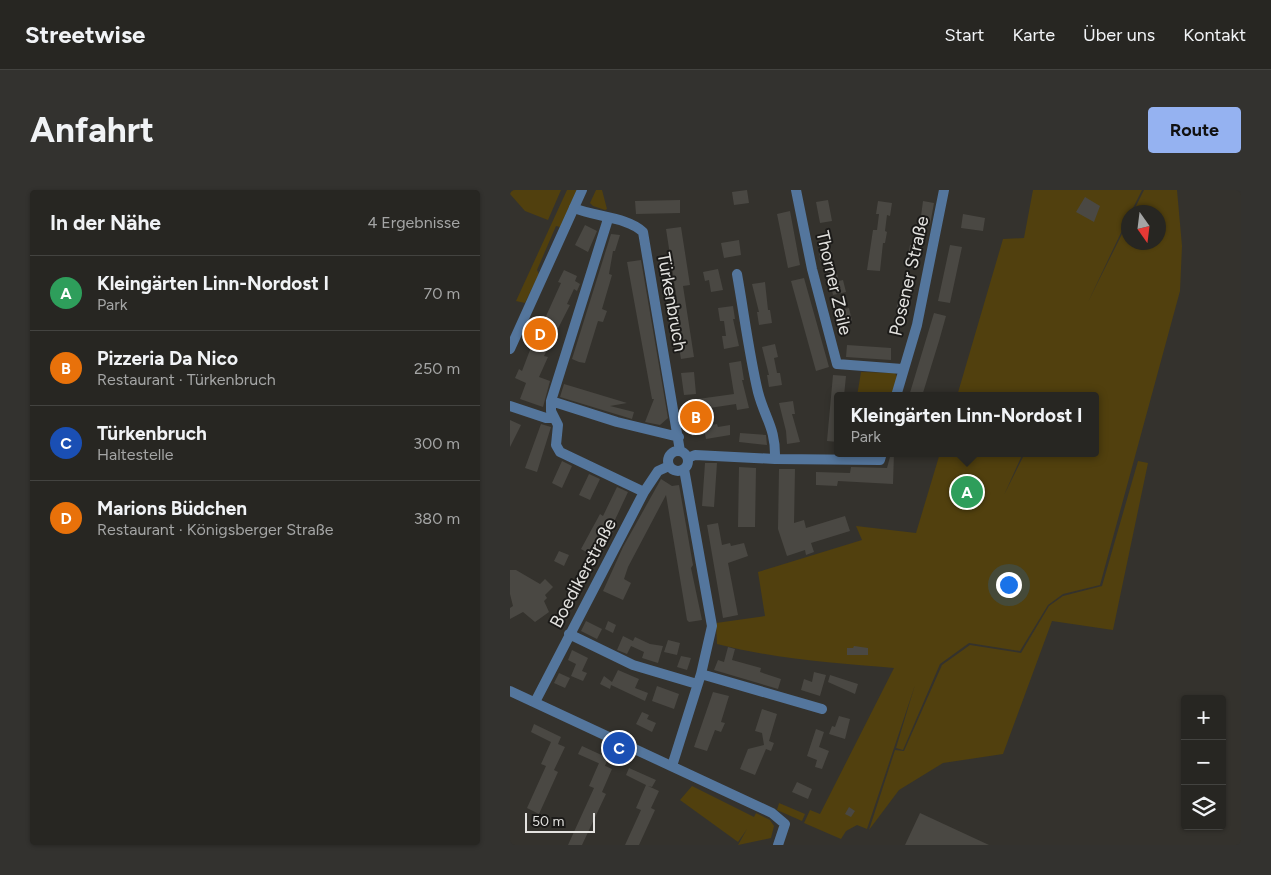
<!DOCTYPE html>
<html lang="de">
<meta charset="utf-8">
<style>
body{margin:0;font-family:Figtree,sans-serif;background:#33322f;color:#f1f3f6}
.controls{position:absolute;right:15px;bottom:15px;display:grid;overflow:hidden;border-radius:5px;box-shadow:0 1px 4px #0004}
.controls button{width:45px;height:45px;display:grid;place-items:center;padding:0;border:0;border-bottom:1px solid #434340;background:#272622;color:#f1f3f6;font:25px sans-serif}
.compass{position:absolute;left:611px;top:15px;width:45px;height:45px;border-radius:50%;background:#272622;box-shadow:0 1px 4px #0004;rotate:166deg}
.scale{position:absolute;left:15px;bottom:12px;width:70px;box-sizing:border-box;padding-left:5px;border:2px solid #e3e2df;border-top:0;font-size:14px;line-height:18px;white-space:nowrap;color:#e3e2df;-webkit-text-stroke:4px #1b1a18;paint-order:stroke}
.you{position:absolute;left:498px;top:394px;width:18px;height:18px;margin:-12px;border:4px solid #fff;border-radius:50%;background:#1a73e8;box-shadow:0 0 0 8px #1a73e833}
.badge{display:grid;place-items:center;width:32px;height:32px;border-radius:50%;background:#95b2f1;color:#fff;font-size:16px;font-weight:700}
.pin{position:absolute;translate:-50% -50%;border:2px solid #fff;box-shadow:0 1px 5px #0006}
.popup{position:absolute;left:324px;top:202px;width:265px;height:65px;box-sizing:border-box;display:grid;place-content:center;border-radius:5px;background:#272622;filter:drop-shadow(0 1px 4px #0005);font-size:16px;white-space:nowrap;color:#a4a5a5}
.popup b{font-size:19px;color:#f1f3f6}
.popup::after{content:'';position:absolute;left:50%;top:100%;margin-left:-10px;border:10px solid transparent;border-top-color:#272622}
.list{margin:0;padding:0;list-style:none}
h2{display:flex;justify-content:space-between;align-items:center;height:65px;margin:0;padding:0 20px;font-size:21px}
h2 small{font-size:16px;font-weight:400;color:#a4a5a5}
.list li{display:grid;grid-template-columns:32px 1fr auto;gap:15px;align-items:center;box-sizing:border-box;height:75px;padding:0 20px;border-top:1px solid #434340}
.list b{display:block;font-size:19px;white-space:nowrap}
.list p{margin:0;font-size:16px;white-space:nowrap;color:#a4a5a5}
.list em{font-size:16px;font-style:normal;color:#a4a5a5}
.icon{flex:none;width:28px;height:28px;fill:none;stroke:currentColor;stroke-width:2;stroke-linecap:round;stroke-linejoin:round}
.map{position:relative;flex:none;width:731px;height:655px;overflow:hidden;border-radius:5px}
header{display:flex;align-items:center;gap:30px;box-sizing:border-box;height:70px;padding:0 25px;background:#272622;border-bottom:1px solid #434340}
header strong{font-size:24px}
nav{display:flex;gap:28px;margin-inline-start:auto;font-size:18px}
.intro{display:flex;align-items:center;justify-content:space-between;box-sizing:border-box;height:120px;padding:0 30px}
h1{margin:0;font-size:35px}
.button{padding:12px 22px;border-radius:5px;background:#95b2f1;color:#111;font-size:18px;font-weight:700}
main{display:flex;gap:30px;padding:0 30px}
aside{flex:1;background:#272622;border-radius:5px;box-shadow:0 1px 4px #0004}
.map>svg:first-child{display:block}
.green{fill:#51400e}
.building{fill:#4a4843}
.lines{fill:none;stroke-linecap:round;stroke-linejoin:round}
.minor{stroke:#54769d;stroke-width:10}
.tertiary{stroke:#54769d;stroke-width:10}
.labels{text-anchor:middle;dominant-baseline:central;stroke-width:4;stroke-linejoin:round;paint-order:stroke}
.street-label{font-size:18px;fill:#e3e2df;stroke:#1b1a18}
</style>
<header>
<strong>Streetwise</strong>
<nav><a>Start</a><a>Karte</a><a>Über uns</a><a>Kontakt</a></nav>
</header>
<div class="intro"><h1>Anfahrt</h1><a class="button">Route</a></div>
<main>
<aside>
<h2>In der Nähe<small>4 Ergebnisse</small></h2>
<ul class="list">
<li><span class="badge" style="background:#2e9e5b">A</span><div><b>Kleingärten Linn-Nordost I</b><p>Park</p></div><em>70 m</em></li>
<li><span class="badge" style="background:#e8710a">B</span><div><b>Pizzeria Da Nico</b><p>Restaurant · Türkenbruch</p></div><em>250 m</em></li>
<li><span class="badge" style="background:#1a4fb4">C</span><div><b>Türkenbruch</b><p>Haltestelle</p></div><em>300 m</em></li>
<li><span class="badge" style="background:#e8710a">D</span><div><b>Marions Büdchen</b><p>Restaurant · Königsberger Straße</p></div><em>380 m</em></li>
</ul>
</aside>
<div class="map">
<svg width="731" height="655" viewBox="0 0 731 655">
<rect width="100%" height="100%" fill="#34322d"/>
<path class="green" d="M0,0H51L38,30L15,21L0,4Z
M57,0H67L50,37L46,36L27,80L29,84L15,113L6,111Z
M86,0H92L97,19L95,20L83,16L80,13Z
M523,0H632L621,22H618V28L578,112L618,32V52H648V22H623L634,0H667L672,56L670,101L590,395L553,404L538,415L510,461L459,453L430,474L393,560L386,558L405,495L357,639L347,635L336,641L331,649L294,633L300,620L310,624L384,478C325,473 265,469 207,454L206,433L255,426L248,382L352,350L346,336L406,343L430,263H513L494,305L515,263H586V206H447L493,49L514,48Z
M351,182L385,183L387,187L382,206H347Z
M628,271L638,273L603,440L542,431L493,564L433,573L389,600L359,640L385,560L394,561L432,475L460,455L511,463L539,416L553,406L592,396Z
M182,596L244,627L246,623L260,630L264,636L261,648L228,655L237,639L228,652L170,610Z
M269,613L295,624L292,631L267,620Z"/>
<path class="building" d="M237,0L239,13L224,15L222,2Z
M575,7L590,16L584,32L566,22Z
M170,10V23L126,24L125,11Z
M318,10L322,31L310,33L306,12Z
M368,11L382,13L380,26L377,25L375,41L377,42L375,53H373L370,81L357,80L363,40H367L369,24H366Z
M413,11L424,13L420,35L410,34Z
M280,21L290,75L278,78L267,24Z
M453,24L475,28L473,41L451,38Z
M75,35L87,41L78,62L65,55Z
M171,37L180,95L173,96L184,167L171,169L161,111L167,110L156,39Z
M101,44L110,45L105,61H103L99,84L102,85L92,119L97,121L93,132L88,131L75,173L69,172L62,169Z
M229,50L231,65L214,68L211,53Z
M400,55L412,58L408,79L396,77Z
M440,55L452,57L440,113L428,111Z
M322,61L323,68L310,71L309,64Z
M131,70L158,228L150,235L135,232L144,209H142L117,72Z
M208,79L213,100L201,102L199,90L195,91L193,82Z
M54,80L67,86L65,91L70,94L67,101L64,99L57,114L60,115L34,166L38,167L29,187L40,191L33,217L10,209L16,193L5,188L9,179L12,181L30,134L32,135L51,93L48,92Z
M326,80L329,91L333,90L336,102L323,105L318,82Z
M294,88L319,177L306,181L281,91Z
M255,92L258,120H260L262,133L249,135L247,122H249L242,94Z
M388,112L399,116L397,123L386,120Z
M223,116L225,129H223L229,156L214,159L212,146H216L214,131H210L208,118Z
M339,118L342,131L329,134L326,121Z
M424,123L436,126L429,151L412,206H399Z
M265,154L268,167L264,168L267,183H270L272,195L259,197L257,185H259L252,157Z
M337,155L381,158V170L336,167Z
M231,171L234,190H232L239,218L227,220L226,214L193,219L196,236L207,234L208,237L220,235V245L196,249L195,244L182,246L178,222L190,219L188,209L224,204L219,173Z
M184,182L186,204L174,205L171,183Z
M323,185L336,186L334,206H328V252L317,251Z
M54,194L117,213L100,216L124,222L122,229L50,207Z
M283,211L285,224H282L290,252L277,254L276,241L269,213Z
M0,230L11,235L0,257Z
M31,234L41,237L27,282L15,278Z
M230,243L256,245L257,255L229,252Z
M381,263H384L383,294L328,291L327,296L306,295V282L340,283L341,277L377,278Z
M52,271L62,276L52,298L42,293Z
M195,273H207L204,317L192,316Z
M229,277L246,278L245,337H228Z
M269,279H285L284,333L294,330L296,338L335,326L340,341L301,353L304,362L296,365L295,360L277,366L268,339Z
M79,284L90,289L80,310L69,305Z
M151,289L162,296L169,295L183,375L181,378L192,430L179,432L177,430L156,305L118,377L114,389L121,393L113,410L93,401L113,357Z
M107,297L118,302L104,332L107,334L88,369L71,359L90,324L93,326Z
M208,333L212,355L220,353L221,356L234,353L238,366L218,373L228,425L213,428L197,335Z
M49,361L59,365L54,376L44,371Z
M0,380H6L30,394L35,389L43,397L35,405L37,408L34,411L39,422L25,432L13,422L0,429V418L3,416L0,404Z
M76,431L92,439L87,449L71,441Z
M98,431L106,435L103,443L95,439Z
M113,446L123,451L125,447L140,454L153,456L148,473L132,468L134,462L121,456L117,464L107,460Z
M158,450L170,453L167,465L154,462Z
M344,456L358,458V465H337V458H343Z
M218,457L225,459L222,470L251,478L250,482L271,489L268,499L204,480L208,470L214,472Z
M62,460L78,468L72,481L77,483L73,491L61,486L66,474L58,470Z
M171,466L181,468L177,480L167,477Z
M108,480L129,489L125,498L138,503L135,511L101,495L100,499L90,494L94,486L102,492Z
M304,482L316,485L310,506L291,500L294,489L302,492Z
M49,483L60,488L55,498L44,493Z
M320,485L348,494L345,504L318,492Z
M147,496L169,504L164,519L142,511Z
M203,502L219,506L211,532L215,533L211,542L205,540L197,561L184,557Z
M252,519L267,524L259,551L264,553L261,561L256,559L245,585L230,579L238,559L254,555L252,543L245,541Z
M132,522L139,525L137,529L146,533L142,542L126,534Z
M329,526L340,529L335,549L319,544L322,536L325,537Z
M24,534L51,547L48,554L55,557L44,580L48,582L29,624L17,618L36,576L31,574L41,552L21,542Z
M306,539L314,542L309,557L319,561L312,579L305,577L307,570L297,566Z
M72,556L98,568L95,576L68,564Z
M89,573L102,579L92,602L96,604L72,655H58L84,598L79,596Z
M119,578L146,590L142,597L138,596L149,601L141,618L145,620L129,655H115L131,620L126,618L136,595L116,585Z
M287,592L302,599L298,609L282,602Z
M339,617L345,621L341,627L335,624Z
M410,623L479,655H395Z"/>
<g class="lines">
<path class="minor" d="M286,0L302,79L327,174L392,179
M64,18C85,27 118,27 133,42L170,261
M98,29L41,211V221L48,235L46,255L50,262L134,302
M227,84C234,123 239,164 248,202C255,229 266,238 265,269
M386,206L407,135L434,0
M41,211L107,232L169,247
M0,216L36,228H44
M158 271a10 10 0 1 1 20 0a10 10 0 1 1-20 0Z
M178,268L185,265L265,269L370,270L372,263
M59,444L123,475L187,494
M191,484L312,519
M0,501L262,623L275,634L268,655
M25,512L134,302L148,281L159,276
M162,576L191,484L202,436L174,279"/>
<path class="tertiary" d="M0,159L72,0"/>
</g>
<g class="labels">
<g class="street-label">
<text transform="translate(399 86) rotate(-77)">Posener Straße</text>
<text transform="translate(324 93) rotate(77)">Thorner Zeile</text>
<text transform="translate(162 112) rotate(80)">Türkenbruch</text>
<text transform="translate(73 383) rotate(-62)">Boedikerstraße</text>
</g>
</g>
</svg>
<div class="controls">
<button>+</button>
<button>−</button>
<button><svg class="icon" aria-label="layers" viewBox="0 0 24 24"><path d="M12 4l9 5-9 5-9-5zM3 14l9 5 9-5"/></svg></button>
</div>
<svg class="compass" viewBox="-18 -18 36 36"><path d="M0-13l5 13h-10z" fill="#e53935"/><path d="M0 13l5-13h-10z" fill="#a4a5a5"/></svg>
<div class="scale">50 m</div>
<div class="you"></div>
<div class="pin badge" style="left:457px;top:302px;background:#2e9e5b">A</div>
<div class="popup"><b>Kleingärten Linn-Nordost I</b>Park</div>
<div class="pin badge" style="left:186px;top:227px;background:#e8710a">B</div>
<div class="pin badge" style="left:109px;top:558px;background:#1a4fb4">C</div>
<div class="pin badge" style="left:30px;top:144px;background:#e8710a">D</div>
</div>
</main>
